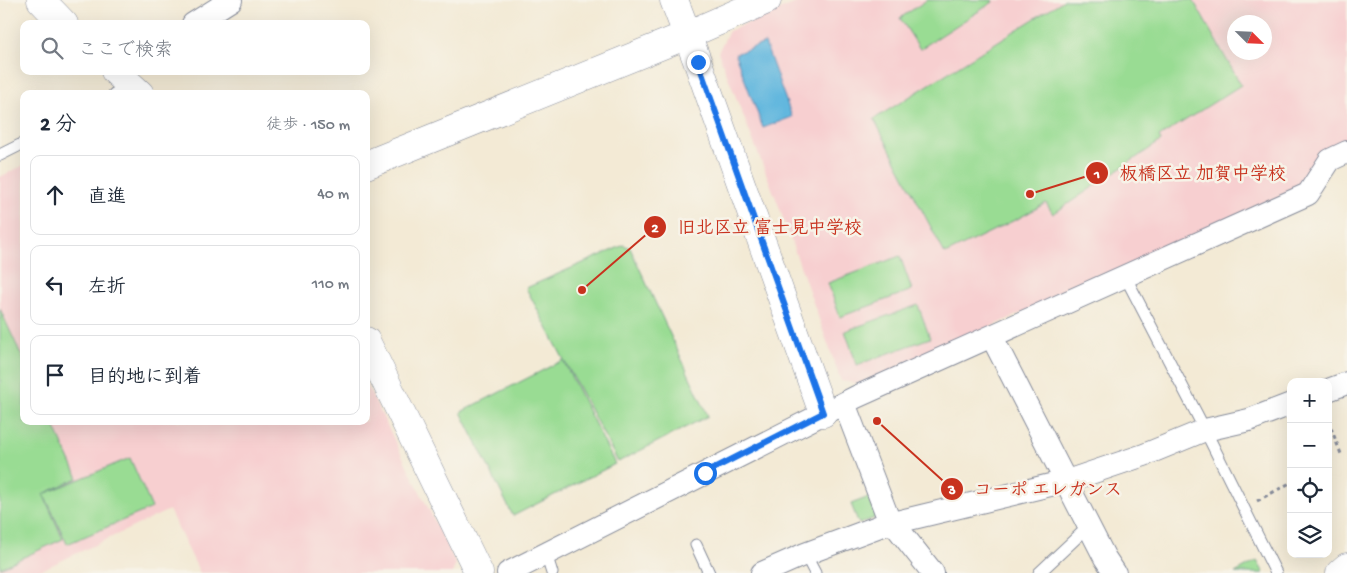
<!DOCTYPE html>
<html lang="ja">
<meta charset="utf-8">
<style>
body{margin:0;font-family:"Gochi Hand","Klee One",sans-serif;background:#f6f6f7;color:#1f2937}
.controls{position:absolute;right:15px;bottom:15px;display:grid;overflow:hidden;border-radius:10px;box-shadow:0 5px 20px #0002}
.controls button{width:45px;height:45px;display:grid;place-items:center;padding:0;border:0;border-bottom:1px solid #e0e1e3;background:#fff;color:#1f2937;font:25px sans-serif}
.compass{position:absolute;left:1227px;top:15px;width:45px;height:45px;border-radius:50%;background:#fff;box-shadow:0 5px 20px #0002;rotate:114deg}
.stop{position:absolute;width:15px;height:15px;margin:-11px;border:4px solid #1a73e8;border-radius:50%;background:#fff}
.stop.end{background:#1a73e8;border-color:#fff;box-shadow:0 1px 5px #0008}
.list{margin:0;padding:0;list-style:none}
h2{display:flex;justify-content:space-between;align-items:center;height:65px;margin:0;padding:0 20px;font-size:21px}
h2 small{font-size:16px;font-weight:400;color:#747a83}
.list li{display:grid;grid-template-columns:32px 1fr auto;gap:15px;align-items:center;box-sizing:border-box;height:80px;margin:0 10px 10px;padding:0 10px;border:1px solid #e0e1e3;border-radius:10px}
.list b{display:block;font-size:19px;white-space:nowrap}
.list em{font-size:16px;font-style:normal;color:#747a83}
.icon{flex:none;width:28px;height:28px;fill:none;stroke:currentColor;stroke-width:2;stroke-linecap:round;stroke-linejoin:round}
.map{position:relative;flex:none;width:1347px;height:573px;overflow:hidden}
.search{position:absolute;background:#fff;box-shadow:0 5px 20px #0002;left:20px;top:20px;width:350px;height:55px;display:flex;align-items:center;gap:12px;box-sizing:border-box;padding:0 18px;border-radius:10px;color:#747a83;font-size:19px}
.panel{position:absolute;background:#fff;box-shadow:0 5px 20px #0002;left:20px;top:90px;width:350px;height:335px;border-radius:10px}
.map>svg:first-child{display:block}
.built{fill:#f7cfd0;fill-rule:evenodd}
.green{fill:#99dc93;stroke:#5a8678}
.water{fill:#62b7de;stroke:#3e739e}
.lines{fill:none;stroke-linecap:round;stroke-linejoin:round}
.lane-casing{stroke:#878c9a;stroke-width:13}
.street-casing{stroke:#878c9a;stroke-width:24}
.secondary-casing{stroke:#878c9a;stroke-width:29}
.path{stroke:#878c9a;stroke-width:3;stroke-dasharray:4 4;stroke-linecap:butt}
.lane{stroke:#fff;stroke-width:11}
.street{stroke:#fff;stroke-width:22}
.secondary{stroke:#fff;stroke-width:28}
.route{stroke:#1a73e8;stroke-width:6}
.leader{fill:none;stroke:#c8321e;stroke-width:2}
.callout-dot{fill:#c8321e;stroke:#f7f3e8;stroke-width:2}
.mark-label{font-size:15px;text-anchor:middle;font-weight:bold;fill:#fff}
.callout-label{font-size:18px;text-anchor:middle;font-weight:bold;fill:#c8321e;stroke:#f7f3e8;stroke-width:5;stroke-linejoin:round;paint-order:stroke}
</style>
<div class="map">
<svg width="1347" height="573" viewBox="0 0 1347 573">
<rect width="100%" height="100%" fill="#f7f3e8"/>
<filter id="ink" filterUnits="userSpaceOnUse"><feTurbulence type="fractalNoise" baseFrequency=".02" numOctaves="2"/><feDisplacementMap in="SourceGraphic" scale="10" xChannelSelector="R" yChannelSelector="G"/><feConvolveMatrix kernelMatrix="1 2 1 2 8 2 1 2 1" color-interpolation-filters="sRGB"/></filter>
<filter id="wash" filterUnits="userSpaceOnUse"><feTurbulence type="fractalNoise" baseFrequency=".0096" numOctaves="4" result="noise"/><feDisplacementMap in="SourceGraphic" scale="20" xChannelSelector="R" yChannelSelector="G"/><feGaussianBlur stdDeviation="1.12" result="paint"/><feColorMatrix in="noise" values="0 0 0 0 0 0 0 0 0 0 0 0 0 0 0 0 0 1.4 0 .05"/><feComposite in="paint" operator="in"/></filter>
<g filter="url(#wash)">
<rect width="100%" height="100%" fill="#f3ead5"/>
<path class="built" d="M803,0H1347V140L1322,151L1301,188L863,384L841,381L777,201L718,52L729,31ZM1234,22H1264V52H1234Z
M24,165V421H366V383L456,564L452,573H200L169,510L35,573H0V177Z"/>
<path class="green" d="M927,0H992L993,2L920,49L900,18Z
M1064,0H1193L1241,85L1159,137L1161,141L1053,214L1046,203L1021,217L945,254L874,119Z
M624,245L630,248L708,416L618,462L526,288Z
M900,256L912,290L840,317L828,283Z
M918,305L930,338L857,365L845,331Z
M0,309L24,361V421H52L78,478L43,494L63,539L0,568Z
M563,360L615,464L513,516L461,412Z
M130,458L152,508L67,544L44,494Z
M869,497L877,517L859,524L851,504Z
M1257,561L1264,573H1235Z"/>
<path class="water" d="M765,43L792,117L763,128L735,54Z"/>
</g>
<g filter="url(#ink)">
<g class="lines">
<defs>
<path id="lane" d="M114,94L129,84
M0,155L24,143
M1125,276L1205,430L1276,573
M696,545L709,573
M546,554L552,573
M805,554L815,573
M1039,573L1089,526"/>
<path id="street" d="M193,24L231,0
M992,337L1105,558L1115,573
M1328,390L1347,383
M844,403L887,515L933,573
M508,573L856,397L1308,194L1330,160L1347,152
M762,573L805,554L880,526L1067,481L1144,455L1205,430L1249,420L1291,404"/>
<path id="secondary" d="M41,0L64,24
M674,0L698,63L823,413
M115,71L140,94
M366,165L687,35L767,0
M366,341L479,573
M1340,573L1347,567"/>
</defs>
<use href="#lane" class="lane-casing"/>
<use href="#street" class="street-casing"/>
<use href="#secondary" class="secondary-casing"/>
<path class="path" d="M1328,420L1341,454
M1257,501L1290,483"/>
<use href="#lane" class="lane"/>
<use href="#street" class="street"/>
<use href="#secondary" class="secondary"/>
</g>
</g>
<g class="lines" filter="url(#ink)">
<path class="route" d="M698,62L823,413L705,473"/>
</g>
<path class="leader" d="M1030 194L1097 173M582 290L655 227M877 421L952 489"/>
<g class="callout-dot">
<circle cx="1030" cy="194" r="5"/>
<circle cx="582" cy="290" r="5"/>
<circle cx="877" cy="421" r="5"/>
<circle cx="1097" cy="173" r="12"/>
<circle cx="655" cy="227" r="12"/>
<circle cx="952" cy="489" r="12"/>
</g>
<g class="mark-label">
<text x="1097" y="178">1</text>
<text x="655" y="232">2</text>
<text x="952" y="494">3</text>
</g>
<g class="callout-label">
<text x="1203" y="179">板橋区立 加賀中学校</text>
<text x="770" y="233">旧北区立 富士見中学校</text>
<text x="1048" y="495">コーポ エレガンス</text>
</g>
</svg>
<div class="controls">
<button>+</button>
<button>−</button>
<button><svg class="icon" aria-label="locate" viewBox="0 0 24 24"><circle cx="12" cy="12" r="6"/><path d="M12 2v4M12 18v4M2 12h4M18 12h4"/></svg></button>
<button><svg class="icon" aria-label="layers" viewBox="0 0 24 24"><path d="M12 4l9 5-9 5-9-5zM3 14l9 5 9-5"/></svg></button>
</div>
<svg class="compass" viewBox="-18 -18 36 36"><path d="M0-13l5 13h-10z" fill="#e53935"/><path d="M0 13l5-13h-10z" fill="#747a83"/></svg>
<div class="stop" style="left:705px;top:473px"></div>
<div class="stop end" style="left:698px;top:62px"></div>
<div class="search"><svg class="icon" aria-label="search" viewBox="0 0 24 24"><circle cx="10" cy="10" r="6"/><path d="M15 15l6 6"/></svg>ここで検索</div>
<section class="panel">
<h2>2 分<small>徒歩 · 150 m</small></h2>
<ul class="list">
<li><svg class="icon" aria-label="ahead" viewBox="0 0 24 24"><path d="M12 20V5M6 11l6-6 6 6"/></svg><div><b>直進</b></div><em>40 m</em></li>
<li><svg class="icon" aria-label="left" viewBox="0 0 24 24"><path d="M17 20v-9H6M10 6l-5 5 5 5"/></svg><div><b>左折</b></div><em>110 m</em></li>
<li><svg class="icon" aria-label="arrive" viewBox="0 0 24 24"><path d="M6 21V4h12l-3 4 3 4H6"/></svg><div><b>目的地に到着</b></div></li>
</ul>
</section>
</div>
